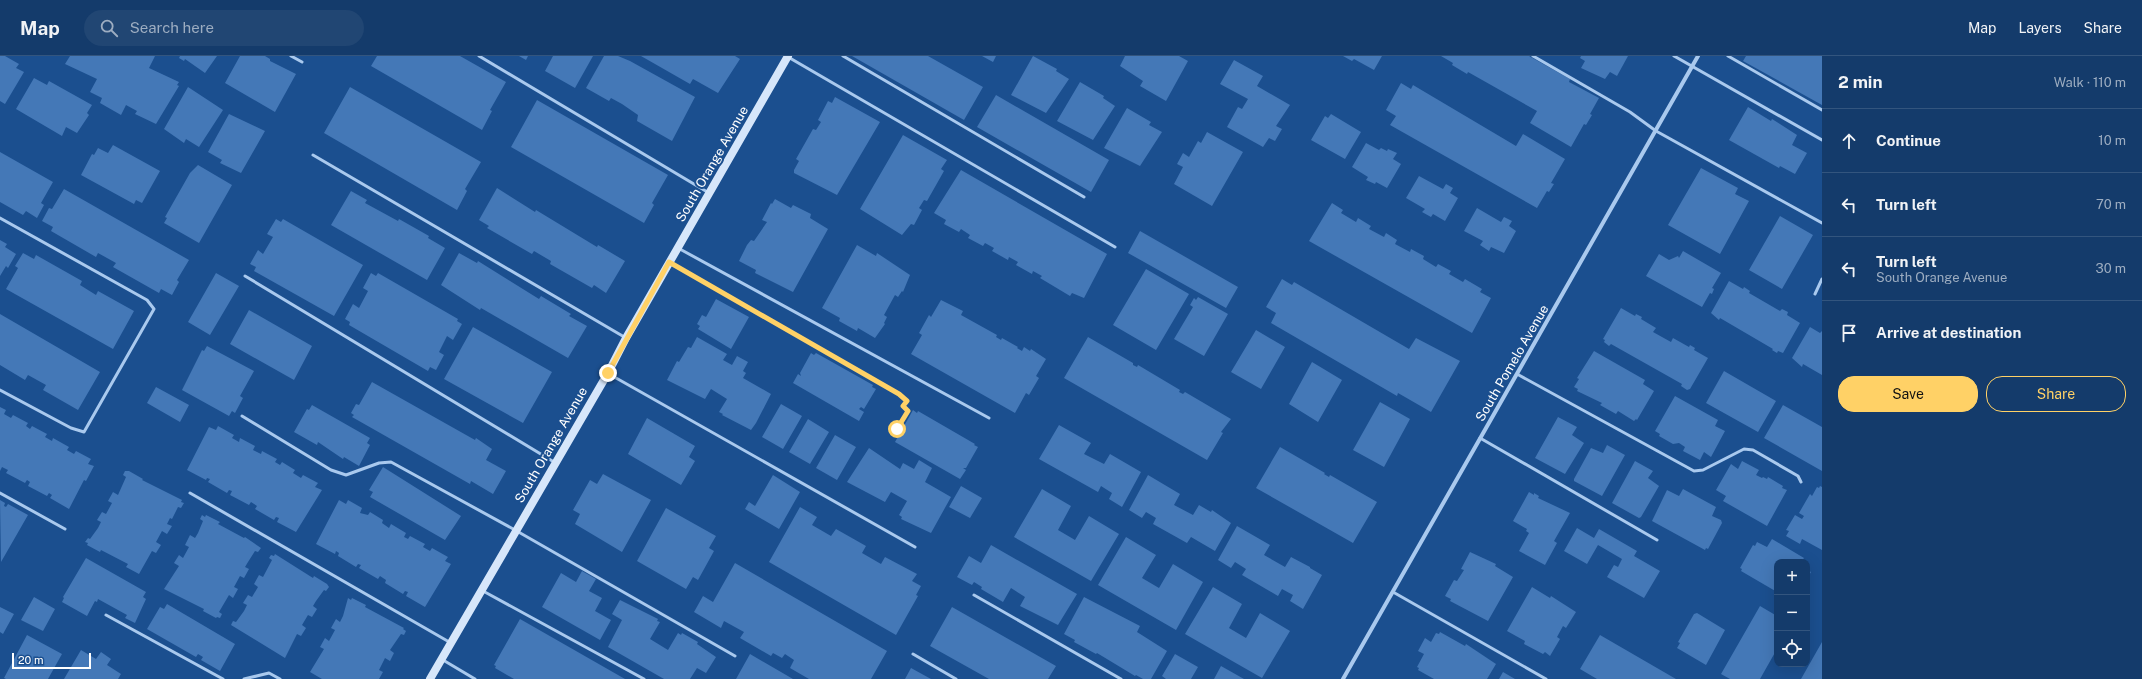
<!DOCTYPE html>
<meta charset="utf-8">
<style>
body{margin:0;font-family:"Public Sans",sans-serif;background:#214673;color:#f1f3f6}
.controls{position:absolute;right:12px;bottom:12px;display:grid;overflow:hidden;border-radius:8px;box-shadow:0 4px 16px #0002}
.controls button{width:36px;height:36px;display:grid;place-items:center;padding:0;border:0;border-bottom:1px solid #33557e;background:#143b6b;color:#f1f3f6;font:20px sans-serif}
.scale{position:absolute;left:12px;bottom:10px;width:79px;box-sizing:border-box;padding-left:4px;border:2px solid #fff;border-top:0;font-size:11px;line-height:14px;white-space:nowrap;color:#fff;-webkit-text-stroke:3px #1b4f8f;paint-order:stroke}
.stop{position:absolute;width:12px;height:12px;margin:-9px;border:3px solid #ffd166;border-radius:50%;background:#fff}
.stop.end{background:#ffd166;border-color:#fff;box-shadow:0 1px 4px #0008}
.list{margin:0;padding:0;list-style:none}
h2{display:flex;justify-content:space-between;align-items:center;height:52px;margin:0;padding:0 16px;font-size:17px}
h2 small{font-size:13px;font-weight:400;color:#9dadc1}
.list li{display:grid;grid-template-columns:26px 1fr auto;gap:12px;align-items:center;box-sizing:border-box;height:64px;padding:0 16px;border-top:1px solid #33557e}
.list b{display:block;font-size:15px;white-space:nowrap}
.list p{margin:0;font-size:13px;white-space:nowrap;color:#9dadc1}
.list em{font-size:13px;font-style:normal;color:#9dadc1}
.actions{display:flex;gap:8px;padding:12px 16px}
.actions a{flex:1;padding:9px 0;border:1px solid #ffd166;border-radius:16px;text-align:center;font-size:14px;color:#ffd166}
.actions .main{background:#ffd166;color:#111}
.icon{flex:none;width:22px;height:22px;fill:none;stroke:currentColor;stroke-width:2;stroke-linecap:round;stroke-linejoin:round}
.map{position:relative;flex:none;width:1822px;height:623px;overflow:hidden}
header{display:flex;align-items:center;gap:24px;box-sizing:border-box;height:56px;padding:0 20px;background:#143b6b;border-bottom:1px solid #33557e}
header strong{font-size:19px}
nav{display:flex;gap:22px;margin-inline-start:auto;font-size:14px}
.search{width:280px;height:36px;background:#214673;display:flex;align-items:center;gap:10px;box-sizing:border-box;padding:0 14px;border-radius:22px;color:#9dadc1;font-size:15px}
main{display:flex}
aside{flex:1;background:#143b6b}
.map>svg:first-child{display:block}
.building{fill:#4478b7}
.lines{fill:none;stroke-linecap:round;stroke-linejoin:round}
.path{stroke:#a9c9ee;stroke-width:2.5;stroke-dasharray:2 3;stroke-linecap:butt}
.lane{stroke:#a9c9ee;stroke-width:3}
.street{stroke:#a9c9ee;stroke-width:4}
.secondary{stroke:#d6e6fa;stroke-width:8}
.route{stroke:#ffd166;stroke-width:5}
.labels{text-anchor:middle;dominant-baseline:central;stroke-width:4;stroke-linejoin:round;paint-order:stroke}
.street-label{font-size:13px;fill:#fff;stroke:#1b4f8f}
</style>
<header>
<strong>Map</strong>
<div class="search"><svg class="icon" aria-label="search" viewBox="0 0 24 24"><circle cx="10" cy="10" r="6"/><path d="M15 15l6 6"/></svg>Search here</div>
<nav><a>Map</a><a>Layers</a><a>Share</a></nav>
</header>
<main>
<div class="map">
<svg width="1822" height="623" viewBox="0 0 1822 623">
<rect width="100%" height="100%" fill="#1b4f8f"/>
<path class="building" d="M0,0H5L19,8L16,12L24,16L5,48L0,45Z
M70,0H155L149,12L179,26L177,29L179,30L156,68L135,58L137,55L126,49L121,59L100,47L102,42L90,36L97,23L65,8Z
M180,0H217L205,17L185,3L184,5L179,2Z
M240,0H265L270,3V5L296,18L275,56L225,27Z
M377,0H460L506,26L490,54L492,55L482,74L371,10Z
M519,0H528L526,4Z
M553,0H593L575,32L545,15Z
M604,0H618L630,5L695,41L672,85L637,65L638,59L622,48L611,42L609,45L586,32Z
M641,0H735L740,3L718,37L693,23L690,28Z
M852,0H928L983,31L964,64Z
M982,0H996L993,6Z
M1033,0L1057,13L1056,15L1069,23L1046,57L1011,39Z
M1125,0H1179L1188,5L1166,45L1140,30L1143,25L1120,10Z
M1343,0H1382L1374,14L1354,3L1352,5Z
M1441,0H1529L1570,23L1569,26L1599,42L1590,58L1592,59L1586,69L1584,68L1571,91L1530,67L1537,55L1468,16L1467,18L1452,9L1453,7Z
M1581,0H1628L1617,20L1610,16L1605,23L1581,12L1585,5L1580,2Z
M1746,0H1822V49L1743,5Z
M1234,4L1263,20L1257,30L1290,49L1276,70L1282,73L1275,85L1269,82L1263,91L1227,71L1238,51L1242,53L1248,43L1220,28Z
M34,22L47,29L49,25L92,49L87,57L89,59L77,77L66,71L62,80L16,53Z
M1080,26L1104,40L1103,42L1115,50L1093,84L1057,65Z
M1401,27L1411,33L1413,29L1516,90L1523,78L1565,103L1551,127L1554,128L1549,136L1547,135L1537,152L1390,69L1396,60L1386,54Z
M188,31L223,54L199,91L186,83L184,87L164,73Z
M350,31L481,106L465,133L467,135L457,154L324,77Z
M996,39L1109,104L1091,136L977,71Z
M835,41L880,66L837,139L794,117V114L799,105L796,103L813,73L816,74L821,66L818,64L828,45L832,47Z
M537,44L668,119L652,147L654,149L644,167L511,91Z
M1748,51L1771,65L1772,63L1797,79L1792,89L1807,97L1795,118L1780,110L1779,112L1729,84Z
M1127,52L1151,66L1149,69L1162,76L1140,110L1104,92Z
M229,58L265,75L241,117L220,107L222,104L208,96Z
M1331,58L1361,76L1345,103L1311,84L1325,60L1328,62Z
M1207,76L1243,96L1212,150L1174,128L1183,111L1177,108L1183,97L1189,101L1198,85L1201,87Z
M903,79L947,104L941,113L944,115L927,145L924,144L919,152L922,154L914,169L911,168L902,179L860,153Z
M1366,87L1379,94L1381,92L1387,95L1388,93L1397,97L1393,103L1401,108L1387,132L1376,126L1375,128L1366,124L1368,121L1352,111Z
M113,89L160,115L142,147L136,144L134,148L81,119L92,98L94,99L98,92L108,97Z
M0,96L53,126L41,147L44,149L37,162L26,155L23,159L0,146Z
M198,109L232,129L199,187L164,167L167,162L165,161L190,117Z
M1701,112L1738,132L1735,138L1749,145L1720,198L1668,169Z
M961,114L1107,198L1084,242L1072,237L1070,240L1040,222L1042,220L1033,215L1032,218L1016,209L1018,206L1009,201L1008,204L992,195L994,192L985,187L983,190L968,182L970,179L961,173L959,176L944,168L946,164L934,157Z
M1419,120L1443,133L1446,128L1453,132L1450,137L1458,142L1445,165L1433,158L1431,161L1422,156L1425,153L1406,142Z
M497,132L535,156L536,154L597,191L598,189L625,205L606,237L594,229L592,232L550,208L551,205L534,195L532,198L487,172L489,170L479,164Z
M64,133L189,204L177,224L179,226L172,239L161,233L159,237L113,211L116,207L98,197L96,201L51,175L53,171L42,165L49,152L52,153Z
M351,135L367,144L365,147L398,165L399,163L429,180L428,182L445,192L427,224L331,169Z
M775,143L791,152L793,149L811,158L810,162L828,173L793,236L755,217L756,214L739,205L747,189L751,184L754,185L767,166L762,164L771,147L772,148Z
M1332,147L1343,154L1341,157L1356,166L1358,162L1371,170L1369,173L1384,181L1386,177L1397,184L1395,188L1410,196L1411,193L1424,200L1423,203L1436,211L1438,208L1451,215L1449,218L1463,226L1465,223L1482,233L1480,236L1491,242L1472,277L1309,185Z
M1477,152L1501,166L1504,161L1512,165L1509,170L1516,175L1504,197L1491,191L1489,195L1480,189L1483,185L1464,175Z
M1780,160L1813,179L1782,233L1749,214Z
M276,163L281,166L283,163L363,209L334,260L254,215L256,211L250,208L258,194L263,198L273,181L267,178Z
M1140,175L1238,231L1226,252L1128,197Z
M0,184L7,188L5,191L16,198L8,212L6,210L0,220Z
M857,189L876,200L877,197L910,219L903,236L902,235L898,241L895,239L884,259L887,261L884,267L885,268L875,282L858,272L857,275L839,265L840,262L822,252Z
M1683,195L1721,217L1712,232L1714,233L1712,238L1710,237L1702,251L1646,220L1659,198L1669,204L1678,200L1679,202Z
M23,197L34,203L36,199L82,225L80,229L96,239L98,235L134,255L113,293L6,233L18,212L15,210Z
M459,197L477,207L478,205L539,243L541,240L571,258L569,260L587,270L568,302L481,252L480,254L441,229Z
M1146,213L1189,238L1156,294L1113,269Z
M216,217L239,230L210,279L188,266Z
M371,217L376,220L378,217L458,263L457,265L462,268L453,284L447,280L439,296L444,299L436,314L430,311L428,315L349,269L350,266L345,263L353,248L359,252L368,235L363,232Z
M1282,223L1292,229L1294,226L1409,293L1416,282L1460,305L1431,356L1398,337L1397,340L1271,267L1276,257L1266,251Z
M1729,225L1743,233L1744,231L1750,235L1749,237L1780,255L1782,253L1788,256L1787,259L1800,267L1783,297L1778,295L1777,297L1772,294L1773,293L1720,262L1719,264L1711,257Z
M1198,241L1228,258L1204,300L1174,283L1193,251L1190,249L1194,242L1196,244Z
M716,243L749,261L731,293L698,273L700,270L697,268L702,259L706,261Z
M941,244L963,255L961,259L997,279L996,281L1001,284L1002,282L1018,291L1017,292L1022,295L1024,291L1030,295L1031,293L1046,303L1036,320L1039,322L1029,339L1026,337L1015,357L911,298L922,279L919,277L929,259L931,261Z
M1621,252L1635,260L1636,258L1642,261L1641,263L1656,272L1653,276L1671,286L1673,282L1689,291L1690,289L1695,292L1694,294L1708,302L1690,333L1687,334L1681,330L1682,328L1611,288L1609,290L1604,286L1605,284L1603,283Z
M249,254L312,290L294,324L230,288Z
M0,258L100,316L78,354L43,334L46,329L28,319L25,324L0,309Z
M473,271L552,316L523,367L444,323Z
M1810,271L1820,277L1822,275V319L1803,308L1802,311L1792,302Z
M1256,274L1285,291L1261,333L1231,316Z
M697,281L727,298L723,304L732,309L737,300L748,306L743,315L746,317L743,322L771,338L756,367L751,374L722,359L723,358L719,356L727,343L711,333L705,343L667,324L677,305L679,306L688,291L691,292Z
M1088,281L1133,307V309L1137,311L1138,309L1180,334L1179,336L1183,338L1185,336L1231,363L1221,376L1223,377L1207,404L1064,322Z
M207,290L254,315L240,340L243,342L235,357L232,355L229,360L182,334L202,294L204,295Z
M1594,295L1645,324L1643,328L1654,335L1637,364L1636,363L1634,365L1618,355L1616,358L1600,349L1602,347L1577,335L1578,333L1574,331L1579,323L1577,322Z
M811,297L814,299L816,297L873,329L872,331L876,333L864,353L861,351L859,353L864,356L859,365L793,327L798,318L801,320L800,317Z
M1312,306L1342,324L1318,366L1289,348Z
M1724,315L1776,345L1758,376L1706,347Z
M372,326L475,384L476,382L492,393L486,404L506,415L493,438L471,425L470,428L352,361L354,359L351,357L356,348L359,349Z
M156,331L189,349L180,366L147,347Z
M1675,340L1718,364L1715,370L1725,375L1711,401L1704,396L1700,404L1683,395L1685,391L1679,387L1673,388L1659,380L1660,378L1655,375Z
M1380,346L1410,363L1384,411L1353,394Z
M781,348L802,360L783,393L762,381Z
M312,349L370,382L367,387L370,389L359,410L344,401L343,403L318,386L317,389L294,376L307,353L309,354Z
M1783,349L1822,371V415L1764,382Z
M0,351L6,354L4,358L11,362L13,359L28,367L26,370L30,373L32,370L47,378L45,381L52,385L53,382L69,391L67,394L74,398L76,395L91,403L88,408L94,410L86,425L84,424L69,453L50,442L52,439L49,437L47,440L28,430L30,426L27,424L25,427L6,417L8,414L2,411L0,415Z
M913,354L917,357L918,355L975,388L974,389L978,391L966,412H963L966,414L960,423L895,386Z
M1558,361L1577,371L1572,379L1584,387L1565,418L1535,402Z
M647,362L695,390L689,401L695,405L681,429L628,398Z
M808,363L829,376L810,408L789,396Z
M1059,369L1091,387L1084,398L1104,408L1110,398L1141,416L1122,451L1109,443L1112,437L1101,430L1098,436L1039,403Z
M218,370L234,379L232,382L239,386L240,382L255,390L253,394L261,398L262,395L277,403L275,406L280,409L282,406L295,414L293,417L301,422L303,419L318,427L315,431L322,434L296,476L277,466L279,462L276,461L274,464L255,453L257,450L251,446L249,449L230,439L232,435L229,434L227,437L208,426L210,423L207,422L206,424L187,414L209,371L216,374Z
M835,379L856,391L837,424L816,412Z
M1607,389L1625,399L1602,440L1574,425V423L1591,392L1603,397Z
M1280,391L1325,417L1324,418L1329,421L1330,419L1377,446L1353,487L1256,432Z
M869,392L900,413L903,407L914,413L919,404L932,412L925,426L951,441L931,477L901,463L902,461L899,459L907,445L891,436L885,446L847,426Z
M1635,405L1653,415L1648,422L1659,430L1641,461L1639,462L1612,447Z
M1742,405L1759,414L1756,419L1762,422L1763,421L1767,423L1768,421L1783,430L1782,432L1787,434L1767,470L1723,445L1726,440L1716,434L1731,408L1738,413Z
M383,411L461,460L445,484L370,441L373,436L369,434Z
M125,415H129L143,423L142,424L182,444L181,446L184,447L181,452L178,451L172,463L170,462L167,468L172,470L167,478L162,475L156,486L161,489L156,497L152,495L139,518L126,511L128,508L101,494L100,496L87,489L88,487L85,486L88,482L90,483L98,472L101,466L97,464L102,456L106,458L112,447L108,445L113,436L118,439L126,421L123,419Z
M603,418L651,444L622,496L575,468L580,458L573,454L590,424L597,428Z
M773,419L800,436L779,473L745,453L749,446L755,450Z
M1148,419L1180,438L1174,449L1193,459L1199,449L1211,456L1212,454L1231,467L1215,495L1191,481L1187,487L1153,468L1156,462L1146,456L1142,462L1129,454Z
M961,430L982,442L970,462L949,451Z
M1820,430L1822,431V494L1802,483L1800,488L1786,480L1789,475L1786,474L1795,459L1802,463L1804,460L1799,457L1810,438L1812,440L1817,431L1819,432Z
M1042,433L1071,450L1058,474L1075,484L1089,460L1119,478L1091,525L1014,481Z
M1683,433L1716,451L1712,460L1721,464L1722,467L1708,493L1706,492L1705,494L1652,465L1667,434L1679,440Z
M1529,436L1534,439V437L1539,440L1538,442L1570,457L1554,485L1557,487L1545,509L1519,495L1529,477L1526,475L1527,473L1513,465Z
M0,444L5,447L4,450L6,451L8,448L28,459L1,506Z
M339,444L346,448L348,444L362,452L360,457L368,459L370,456L383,464L382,467L389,472L391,468L406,477L404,481L408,483L410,480L425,488L423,491L430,495L432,492L448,501L445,505L451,508L425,551L406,540L408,536L405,535L403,538L385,527L386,524L380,520L378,523L359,512L361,509L358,508L356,511L338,500L339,497L336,495L335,498L316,488Z
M800,451L817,461L812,469L831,480L836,473L866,490L862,497L881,508L885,501L917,518L912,525L921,530L916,539L918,540L896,579L769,506Z
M666,452L716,480L709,492L714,495L698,524L693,521L686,533L637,505Z
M202,459L205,461L206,459L220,466L218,468L244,482L245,481L261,492L258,496L255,495L248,506L245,511L249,513L244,522L240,520L234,531L238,533L233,542L229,539L219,556L222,558L220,562L217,561L216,562L203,555L204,553L164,533L179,510L174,507L179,499L183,502L189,491L185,489L190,479L195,482L198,477L203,465L200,463Z
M1237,470L1270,489L1264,499L1285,511L1291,501L1310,511V512L1322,519L1303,553L1290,545L1293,539L1282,533L1278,540L1242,519L1246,513L1235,506L1231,512L1218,504Z
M1577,472L1594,482L1599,473L1637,495L1634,500L1660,515L1644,542L1607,521L1614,509L1618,511L1622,503L1598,489L1587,508L1564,495Z
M1126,481L1156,499L1142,522L1159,532L1173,508L1203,526L1176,574L1098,529Z
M1772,483L1804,502L1801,506H1777V536L1741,515L1742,513L1740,512L1753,489L1755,490L1757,486L1767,491Z
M991,489L1077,538L1058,569L1020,550L1025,541L1011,532L1003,546L981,533L982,531L974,526L972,529L957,521L969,500L981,507Z
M1470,496L1496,508L1495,510L1513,521L1488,565L1450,545L1451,543L1445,540L1454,524L1457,525L1464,514L1461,513Z
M275,498L313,522L314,520L327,528L329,531L326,535L324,534L316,545L313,550L317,553L312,561L308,559L302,569L306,572L301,580L297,578L285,602L231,569L233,565L236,566L244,555L247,549L243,547L248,539L252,541L258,531L254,528L259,519L263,521L272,504L269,502L271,499L274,500Z
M86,502L146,536L143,541L146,543L135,567L125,562L127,559L98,543L97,546L95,545L87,560L62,546L64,542L63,541Z
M735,507L887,595L871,623H809L790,612L794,604L785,598L782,602L773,597L771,600L740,582L744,576L724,565L721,572L694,556L703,540L713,546Z
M1807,514L1811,516L1807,523Z
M582,515L596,523L589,535L602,542L595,555L611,564L600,584L542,551L561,517L576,526Z
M1213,531L1242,548L1229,572L1246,582L1260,557L1290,575L1262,622L1185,578Z
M1532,531L1550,542L1551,540L1576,556L1566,572L1563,570L1557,581L1560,583L1550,600L1545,596L1543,598L1524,588L1525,585L1507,575Z
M34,541L55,553L43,575L21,564Z
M1084,541L1140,570L1137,576L1167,595L1151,623H1143L1136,619L1135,620L1097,597L1096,598L1074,586L1075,584L1064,578Z
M348,542L351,544L352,542L366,549L365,551L404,572L403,573L406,575L404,579L401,578L390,594L394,597L390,605L385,602L379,614L383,616L379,623H322L310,616L324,593L320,591L325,582L329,585L335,574L331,572L336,563L340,566L343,560Z
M620,544L658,563L657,565L660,566L650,583L668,594L678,577L681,579L682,577L698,586L697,588L716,601L706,617L697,612L690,623H664L608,591L622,564L612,558Z
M167,548L235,588L220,615L201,604L203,601L198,598L196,601L147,573L160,551L164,553Z
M1760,550L1777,560V593L1760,623H1730L1721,618Z
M0,551L14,558L3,578L0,576Z
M952,551L1056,610L1048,623H989L930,590Z
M1697,557L1725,574L1706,609L1677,592L1680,587L1678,586L1694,558Z
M520,563L625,623H514L495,612L496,610L494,609Z
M1440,576L1465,590L1466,588L1496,608L1487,623H1434L1418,614L1419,612L1417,611L1424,598L1418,595L1425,582L1431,586L1436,577L1439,578Z
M27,579L62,598L48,623H6L4,622Z
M1600,579L1676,623H1597L1580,613Z
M1822,586V623H1801Z
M81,594L96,603L101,596L111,603L107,609L121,618L118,623H64Z
M750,598L793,623H736Z
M1175,598L1198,611L1191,623H1166L1162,620Z
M1221,610L1244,623H1214Z
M911,612L931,623H905Z
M1503,616L1515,623H1499Z"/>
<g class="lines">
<path class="path" d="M901,376L897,373L908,355L904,351"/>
<path class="lane" d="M291,0L302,6
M479,0L709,137
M843,0L1084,141
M1533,0L1630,56L1656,75L1822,167
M1674,0L1822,84
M1728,0L1822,54
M788,1L1115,191
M313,99L626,282
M0,162L147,244L154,253L84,376L71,372L0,334
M678,192L989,362
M671,207L899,338
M245,220L554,406
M1815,238L1822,223
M609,318L915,491
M1517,318L1694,415L1703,414L1744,393L1753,394L1798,420L1801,426
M242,360L331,414L346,419L379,407L391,406L515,474L735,600
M1480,382L1657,484
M0,437L65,473
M190,437L451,587
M483,535L644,623
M1393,536L1546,623
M974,539L1121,623
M106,559L223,623
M913,598L956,623
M443,604L475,623
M244,623L269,617L280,623"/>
<path class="street" d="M1343,623L1698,0"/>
<path class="secondary" d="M430,623L608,317L626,282L788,0"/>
</g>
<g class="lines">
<path class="route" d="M608,317L669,206L899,338L907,345L903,350L908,355L897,373"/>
</g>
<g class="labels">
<g class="street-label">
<text transform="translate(712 108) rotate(-60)">South Orange Avenue</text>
<text transform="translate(1512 307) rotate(-60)">South Pomelo Avenue</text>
<text transform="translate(551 389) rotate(-60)">South Orange Avenue</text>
</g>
</g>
</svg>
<div class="controls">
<button>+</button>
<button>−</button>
<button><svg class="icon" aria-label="locate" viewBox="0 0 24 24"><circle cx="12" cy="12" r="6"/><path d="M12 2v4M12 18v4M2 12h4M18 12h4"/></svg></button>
</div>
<div class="scale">20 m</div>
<div class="stop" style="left:897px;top:373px"></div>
<div class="stop end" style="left:608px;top:317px"></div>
</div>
<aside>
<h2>2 min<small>Walk · 110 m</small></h2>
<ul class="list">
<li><svg class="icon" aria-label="ahead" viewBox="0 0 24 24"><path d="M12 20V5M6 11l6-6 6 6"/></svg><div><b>Continue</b></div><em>10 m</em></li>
<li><svg class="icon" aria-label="left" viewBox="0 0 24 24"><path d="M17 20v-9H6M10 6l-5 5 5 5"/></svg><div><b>Turn left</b></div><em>70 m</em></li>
<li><svg class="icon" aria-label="left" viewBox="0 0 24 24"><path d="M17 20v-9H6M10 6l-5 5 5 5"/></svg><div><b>Turn left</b><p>South Orange Avenue</p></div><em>30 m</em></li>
<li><svg class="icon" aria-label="arrive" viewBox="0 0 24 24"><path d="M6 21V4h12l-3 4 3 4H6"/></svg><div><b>Arrive at destination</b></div></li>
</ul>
<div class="actions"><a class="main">Save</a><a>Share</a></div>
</aside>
</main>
